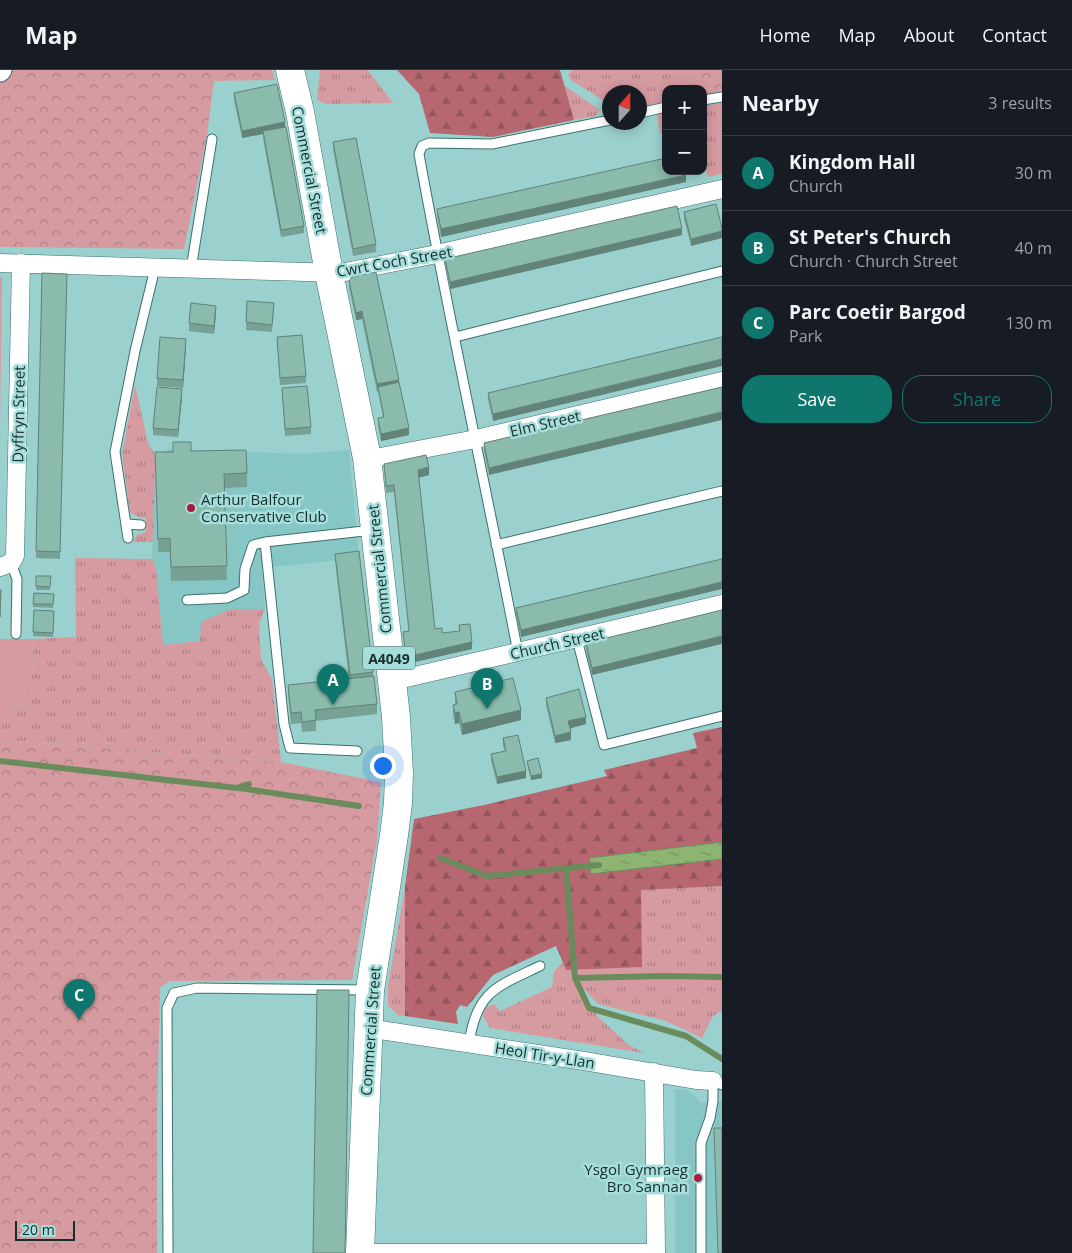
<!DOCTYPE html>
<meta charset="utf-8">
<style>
body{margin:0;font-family:"Open Sans",sans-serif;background:#20242c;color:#f1f3f6}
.controls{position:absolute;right:15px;top:15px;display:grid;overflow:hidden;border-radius:10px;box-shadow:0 2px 12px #0003}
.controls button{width:45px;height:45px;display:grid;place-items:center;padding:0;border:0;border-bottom:1px solid #363941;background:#171b24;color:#f1f3f6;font:25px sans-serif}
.compass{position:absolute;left:602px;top:15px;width:45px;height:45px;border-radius:50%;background:#171b24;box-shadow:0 2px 12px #0003;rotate:21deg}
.scale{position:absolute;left:15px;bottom:12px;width:60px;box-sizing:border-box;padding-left:5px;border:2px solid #182e2d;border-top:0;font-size:14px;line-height:18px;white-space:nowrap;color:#182e2d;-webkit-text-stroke:4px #a6dedb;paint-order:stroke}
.you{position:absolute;left:382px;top:695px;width:18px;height:18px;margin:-12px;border:4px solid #fff;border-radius:50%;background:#1a73e8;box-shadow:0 0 0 8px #1a73e833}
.badge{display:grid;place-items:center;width:32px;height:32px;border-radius:50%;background:#0f766e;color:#fff;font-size:16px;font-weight:700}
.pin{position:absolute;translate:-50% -41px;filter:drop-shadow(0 1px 2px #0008)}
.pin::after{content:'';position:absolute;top:26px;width:18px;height:15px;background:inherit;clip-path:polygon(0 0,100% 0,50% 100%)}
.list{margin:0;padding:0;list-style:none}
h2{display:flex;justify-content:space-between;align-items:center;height:65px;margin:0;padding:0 20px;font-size:21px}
h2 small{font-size:16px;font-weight:400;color:#9ea1a6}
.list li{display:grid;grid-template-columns:32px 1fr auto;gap:15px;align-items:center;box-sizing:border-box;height:75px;padding:0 20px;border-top:1px solid #363941}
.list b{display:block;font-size:19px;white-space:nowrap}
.list p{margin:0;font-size:16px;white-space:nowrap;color:#9ea1a6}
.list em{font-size:16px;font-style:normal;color:#9ea1a6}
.actions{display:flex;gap:10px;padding:15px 20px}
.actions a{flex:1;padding:11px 0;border:1px solid #0f766e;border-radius:20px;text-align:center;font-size:18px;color:#0f766e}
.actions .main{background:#0f766e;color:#fff}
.map{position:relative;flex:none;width:722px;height:1183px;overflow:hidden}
header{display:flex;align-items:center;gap:30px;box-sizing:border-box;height:70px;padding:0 25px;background:#171b24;border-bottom:1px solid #363941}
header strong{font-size:24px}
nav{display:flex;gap:28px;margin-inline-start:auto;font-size:18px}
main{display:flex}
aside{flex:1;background:#171b24}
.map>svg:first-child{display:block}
.built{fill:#86c6c4}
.grass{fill:url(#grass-tufts)}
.forest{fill:url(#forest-firs)}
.park{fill:url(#park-crowns)}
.garden{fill:#d69ba0}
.water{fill:url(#water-ripples);stroke:#6a8c5d}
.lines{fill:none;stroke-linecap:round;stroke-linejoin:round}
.stream{stroke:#6a8c5d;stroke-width:6}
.service-casing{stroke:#3c7170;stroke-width:11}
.minor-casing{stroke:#3c7170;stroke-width:19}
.tertiary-casing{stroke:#3c7170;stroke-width:23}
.primary-casing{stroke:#3c7170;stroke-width:29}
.service{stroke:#fff;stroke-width:9}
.minor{stroke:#fff;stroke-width:18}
.tertiary{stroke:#fff;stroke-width:21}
.primary{stroke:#fff;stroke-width:28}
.wall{fill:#77a194}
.shaded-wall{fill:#618378}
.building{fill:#8abbac;stroke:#618378}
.poi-dot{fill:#ad1840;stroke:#a6dedb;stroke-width:2}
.labels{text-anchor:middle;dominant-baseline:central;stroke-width:5;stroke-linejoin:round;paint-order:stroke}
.shield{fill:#a6dedb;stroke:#436361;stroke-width:1}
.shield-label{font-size:14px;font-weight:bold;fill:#182e2d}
.street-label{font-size:15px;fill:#182e2d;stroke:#a6dedb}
.poi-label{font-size:15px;fill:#182e2d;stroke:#a6dedb;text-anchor:start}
</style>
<header>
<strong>Map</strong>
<nav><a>Home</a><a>Map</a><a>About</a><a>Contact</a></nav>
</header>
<main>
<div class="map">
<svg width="722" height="1183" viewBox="0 0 722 1183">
<defs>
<pattern id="grass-tufts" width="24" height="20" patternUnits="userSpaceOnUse" patternTransform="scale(1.25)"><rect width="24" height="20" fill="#d69ba0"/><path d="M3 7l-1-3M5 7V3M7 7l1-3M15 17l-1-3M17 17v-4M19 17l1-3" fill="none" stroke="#ad7f83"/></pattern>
<pattern id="forest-firs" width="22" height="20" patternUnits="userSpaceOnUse" patternTransform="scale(1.25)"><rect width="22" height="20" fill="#b76770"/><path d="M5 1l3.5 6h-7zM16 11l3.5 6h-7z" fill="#94555c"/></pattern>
<pattern id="park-crowns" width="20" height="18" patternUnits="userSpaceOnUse" patternTransform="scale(1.25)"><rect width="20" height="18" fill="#d69ba0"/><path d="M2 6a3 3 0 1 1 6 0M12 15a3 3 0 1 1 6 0" fill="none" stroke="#ad7f83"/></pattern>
<pattern id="water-ripples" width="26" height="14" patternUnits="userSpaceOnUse" patternTransform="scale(1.25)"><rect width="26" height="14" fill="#8db571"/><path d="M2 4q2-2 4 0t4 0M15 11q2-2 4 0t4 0" fill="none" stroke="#72945d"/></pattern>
</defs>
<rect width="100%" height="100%" fill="#9ad0ce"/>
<path class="built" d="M167,379L300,384L349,380L359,488L262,498L265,539H231L201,571L162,575L156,497L152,489L155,396L157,388L164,390Z
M675,1019L688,1020L701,1033L722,1031V1183H675Z"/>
<path class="grass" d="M320,0H368L393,33L327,34L317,30Z
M572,0H722V21L703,25V19H666V32L640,37V22H610L609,34L571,10L568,5Z
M562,14L600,40L596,46L574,50Z
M722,33V104L708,107L703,89V36Z
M666,43V63L660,64L657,44Z
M0,207H2L0,362Z
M135,315L148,373L157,388L155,396L153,472H133L137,465L146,462V448L138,447L130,442L122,384Z
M75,488L152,489L156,497L163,575L200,571L201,552L231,539H265L259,553L261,589L272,609L281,692L0,670V636L31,637L33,569L76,567Z
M722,816V941L713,946L702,968L666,951L598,934L569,903L599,948L629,975L644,983L490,958L483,946L485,938L494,934L500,941L552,917L554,901L563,893L566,900L641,819Z
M405,817V946L398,945L388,935V916Z"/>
<path class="forest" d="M397,0H560L574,50L493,67L430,63L419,24Z
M722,657V772L589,788L592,804L722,789V816L641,820L642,897L566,900L556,876L493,905L467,937L460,935L456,942L458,954L405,946V817L414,749L484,735L607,706L604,700L697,678L693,663Z"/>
<path class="park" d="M0,0H272L275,10L214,11L207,65L184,179L0,177Z
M685,0H721L722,21L703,25V19H693L690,5Z
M0,670L281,692L381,712L377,770L352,910L181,911H169L160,918L157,1046V1183H0Z"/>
<path class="garden" d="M0,569H33L31,637L0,636Z"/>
<path class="water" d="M722,772V789L591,804L589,788Z"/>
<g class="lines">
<path class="stream" d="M0,691L237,718L249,714
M239,718L359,736
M440,788L487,806L599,795
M566,798L575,908L589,938L686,966L722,989
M575,908L665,906L722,907"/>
<defs>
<path id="service" d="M703,30L722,27
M640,43L666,37
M191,199L212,69
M455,267L722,201
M126,454L141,455
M128,468L115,382L135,281L155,198
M265,472L284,654L290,678L357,681
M496,475L722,421
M11,493L17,509L16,564
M187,530L227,528L244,520L245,499L253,475L265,472L373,460
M577,569L604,675L722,646
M518,583C486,416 449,251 419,84L422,76L429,73L492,74L610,50
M469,973C477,921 496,917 540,896
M168,1183L167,938L174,923L197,918L367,920
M701,1183V1073L710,1048L713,1031V1011L722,1015"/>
<path id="minor" d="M0,193L340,203L437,184L722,119
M367,388L380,387L476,369L722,311
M0,497L11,493L15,486L21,193
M391,610L402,609L722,534
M367,958L584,991L696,1010L713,1011
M654,1002L656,1183
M360,1183H656"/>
<path id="tertiary" d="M0,1L1,0"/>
<path id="primary" d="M290,0L300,42L329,203L367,388L396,647L399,703L398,733L394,765L370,920L360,1183"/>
</defs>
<use href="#service" class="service-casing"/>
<use href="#minor" class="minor-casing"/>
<use href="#tertiary" class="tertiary-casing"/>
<use href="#primary" class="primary-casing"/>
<use href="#service" class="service"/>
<use href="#minor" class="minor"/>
<use href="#tertiary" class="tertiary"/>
<use href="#primary" class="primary"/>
</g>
<path class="wall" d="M234,23L285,57L304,156V163L281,167L263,68V64L242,68L234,30Z
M333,72L376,174V182L353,186L333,79Z
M686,112L441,167L437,146V139Z
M716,134L691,176L684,149V142Z
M682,165L450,219L445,197V189Z
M42,203L67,204L60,489L36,488Z
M349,211L399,312L409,365L381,371L378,356V348L383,347L378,321L377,322L362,249L356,250L349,218Z
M274,240L272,262L246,260V252Z
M216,243L214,264L189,261V253Z
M277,267L306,306V313L280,315Z
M722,267L493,351L488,330V323Z
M186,277L183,318L157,316V308Z
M722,317L489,405L484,381V373Z
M282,318L311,357V364L285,366Z
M182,326L178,367L153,365V358Z
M191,381L247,403V417L224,418L227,510L171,511L170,482H158L155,382Z
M384,394L429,405L419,407L435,559L442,563L459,562V555L472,579L406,594L403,562L409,561L394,422L386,423Z
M335,484L373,602L377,634V644L316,651V661L302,662L301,653L291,654L288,625V615L349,609L335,491Z
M722,489L521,567L516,546V538Z
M36,506H51L50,520H36Z
M34,523L54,524L53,538L33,537Z
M34,540L54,541L53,567L33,566Z
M722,540L592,605L586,580V573Z
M455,622L521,650L462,665L459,653L455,654L453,646V635H455Z
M546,628L586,654L570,658L571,670L555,673L546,635Z
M503,668L526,708L497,714L491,691V684L505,681L503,676Z
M527,691L542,708L531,710L527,694Z"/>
<path class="shaded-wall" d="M285,52V60L263,61V64L242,68V61Z
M686,105V112L441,167V159Z
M682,158V165L450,219V212Z
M722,161V168L691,176V169Z
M216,236V243L214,264V256Z
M362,241V249L356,250V243Z
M186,269V277L183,318V310Z
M722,289V296L493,351V344Z
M399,310V317H378L377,322V314Z
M182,319V326L178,367V360Z
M722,342V350L489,405V398Z
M409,358V365L381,371V364Z
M429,397V405L418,408V400Z
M722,512V519L521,567V560Z
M722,566V574L592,605V598Z
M472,572V579L406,594V587Z
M521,640V650L462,665V654Z
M459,642V653L455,654V643Z
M586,647V654L568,659V651Z
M571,662V670L555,673V666Z
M526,701V708L497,714V707Z
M542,704V708L531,710V706Z"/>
<path class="building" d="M277,14L285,52L242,61L234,23Z
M286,57L304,156L281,160L263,61Z
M356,68L376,174L353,179L333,72Z
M666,88V101H686V105L441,159L437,139Z
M716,134L722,158V161L691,169L684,142Z
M677,136L682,158L450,212L445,189Z
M376,202L399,310L377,314L362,241L356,243L349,211L352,207Z
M42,203L67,204L60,482L36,481Z
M247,231L274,233L272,255L246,252Z
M191,233L216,236L214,256L189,253Z
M302,265L306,306L280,308L277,267Z
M160,267L186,269L183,310L157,308Z
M722,267V289L493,344L488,323Z
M399,312L409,358L381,364L378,348L384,347L378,317Z
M307,316L311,357L285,359L282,318Z
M157,317L182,319L178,360L153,358Z
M722,317V342L489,398L484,373Z
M173,372H191V381L246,380L247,403L224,404L227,496L171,497L170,468L158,469L155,382H173Z
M426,385L429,397L418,400L435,559L442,558V563L460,561L459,555L470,554L472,572L406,587L403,562L409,561L394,415L386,416L384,394Z
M359,481L373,602L350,605L335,484Z
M722,489V512L521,560L516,538Z
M36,506H51L50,517L36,516Z
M0,520H1L0,547Z
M34,523L54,524L53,534H33Z
M34,540L54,541L53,563L33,562Z
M722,540V566L592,598L586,573Z
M374,606L377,634L315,640L316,650L302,652L301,642L291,643L288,615Z
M513,608L521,640L462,654L459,642L455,643L453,635L457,634L455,622Z
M579,619L586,647L568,651L571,662L555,666L546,628Z
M518,665L526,701L497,707L491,684L506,681L503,668Z
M538,688L542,704L531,706L527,691Z
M317,920H349L345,1183H313Z
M714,1058H722V1183H718Z"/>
<g class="poi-dot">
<circle cx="191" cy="438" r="5"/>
<circle cx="698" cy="1108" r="5"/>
</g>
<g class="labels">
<rect class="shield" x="363" y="576.5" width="52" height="23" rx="4"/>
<g class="shield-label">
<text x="389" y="588">A4049</text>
</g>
<g class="street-label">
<text transform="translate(310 100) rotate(79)">Commercial Street</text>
<text transform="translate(394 191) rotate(-10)">Cwrt Coch Street</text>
<text transform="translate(18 344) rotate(-89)">Dyffryn Street</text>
<text transform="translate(545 353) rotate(-13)">Elm Street</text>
<text transform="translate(379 499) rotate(-96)">Commercial Street</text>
<text transform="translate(557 573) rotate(-13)">Church Street</text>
<text transform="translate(370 961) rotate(-86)">Commercial Street</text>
<text transform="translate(545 985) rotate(9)">Heol Tir-y-Llan</text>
</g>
<g class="poi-label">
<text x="201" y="429">Arthur Balfour<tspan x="201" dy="17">Conservative Club</tspan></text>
<text x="688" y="1099" text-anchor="end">Ysgol Gymraeg<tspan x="688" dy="17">Bro Sannan</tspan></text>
</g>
</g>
</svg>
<div class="controls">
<button>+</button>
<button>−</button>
</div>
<svg class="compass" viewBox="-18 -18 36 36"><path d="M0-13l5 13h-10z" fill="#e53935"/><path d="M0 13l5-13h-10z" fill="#9ea1a6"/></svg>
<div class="scale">20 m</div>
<div class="you"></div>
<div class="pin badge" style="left:333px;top:635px">A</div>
<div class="pin badge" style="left:487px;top:639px">B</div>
<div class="pin badge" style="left:79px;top:950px">C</div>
</div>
<aside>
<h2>Nearby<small>3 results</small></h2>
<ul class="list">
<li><span class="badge">A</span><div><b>Kingdom Hall</b><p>Church</p></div><em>30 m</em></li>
<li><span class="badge">B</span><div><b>St Peter's Church</b><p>Church · Church Street</p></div><em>40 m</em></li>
<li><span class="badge">C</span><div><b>Parc Coetir Bargod</b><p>Park</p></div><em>130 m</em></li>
</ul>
<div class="actions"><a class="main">Save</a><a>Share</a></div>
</aside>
</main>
